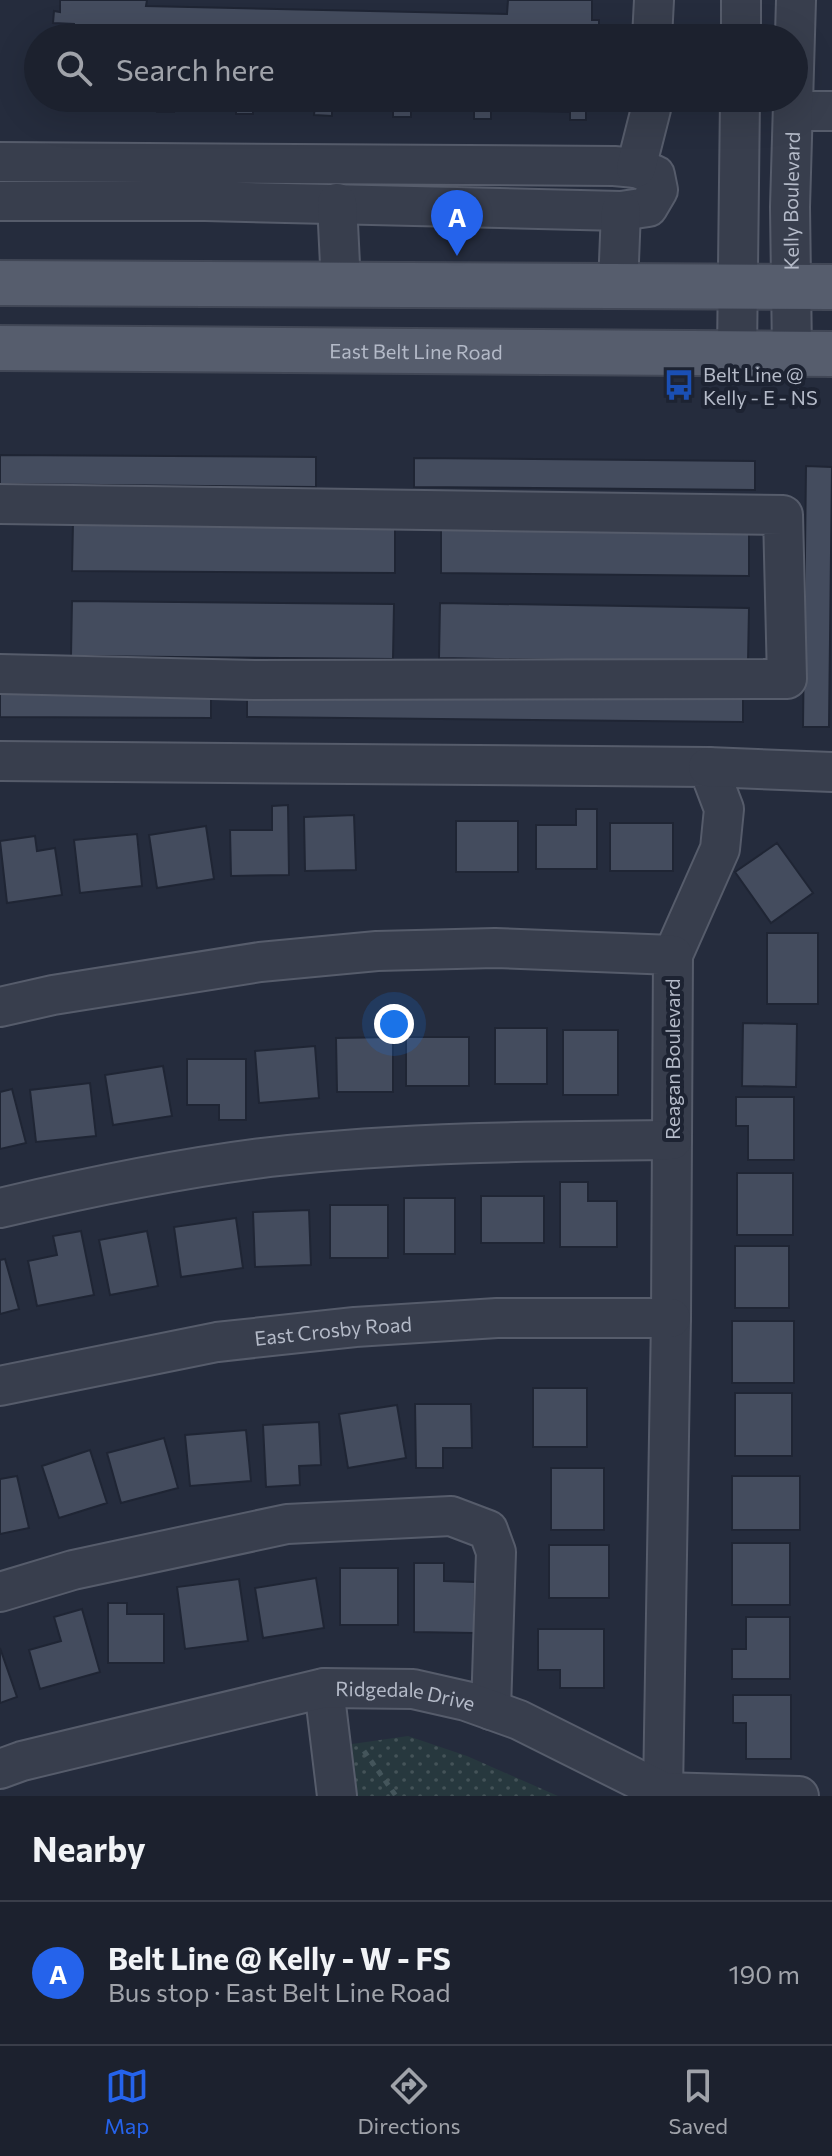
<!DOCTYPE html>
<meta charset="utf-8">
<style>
body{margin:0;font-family:Commissioner,sans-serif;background:#292e3a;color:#f1f3f6}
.you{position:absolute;left:394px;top:1024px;width:28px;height:28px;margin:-20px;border:6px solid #fff;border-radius:50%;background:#1a73e8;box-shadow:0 0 0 12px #1a73e833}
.badge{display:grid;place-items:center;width:52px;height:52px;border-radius:50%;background:#2563eb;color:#fff;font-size:26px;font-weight:700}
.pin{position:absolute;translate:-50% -66px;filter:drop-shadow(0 2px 4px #0008)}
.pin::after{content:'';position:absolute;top:42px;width:28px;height:24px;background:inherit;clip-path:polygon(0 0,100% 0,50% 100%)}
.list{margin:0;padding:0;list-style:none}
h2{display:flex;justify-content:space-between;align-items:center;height:104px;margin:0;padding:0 32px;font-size:34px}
h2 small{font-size:26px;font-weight:400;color:#a0a3aa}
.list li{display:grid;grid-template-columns:52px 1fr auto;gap:24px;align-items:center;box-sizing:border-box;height:144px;padding:0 32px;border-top:2px solid #3a3e4a}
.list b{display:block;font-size:30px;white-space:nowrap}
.list p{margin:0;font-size:26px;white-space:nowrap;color:#a0a3aa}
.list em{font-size:26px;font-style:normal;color:#a0a3aa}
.icon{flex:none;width:44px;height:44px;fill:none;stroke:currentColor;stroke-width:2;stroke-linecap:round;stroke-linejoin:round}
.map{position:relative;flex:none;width:832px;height:1796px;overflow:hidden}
.search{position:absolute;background:#1c212e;box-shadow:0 8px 32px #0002;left:24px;right:24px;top:24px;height:88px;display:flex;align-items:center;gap:20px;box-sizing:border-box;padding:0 28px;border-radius:44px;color:#a0a3aa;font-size:30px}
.sheet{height:248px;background:#1c212e}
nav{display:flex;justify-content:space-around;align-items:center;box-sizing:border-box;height:112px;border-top:2px solid #3a3e4a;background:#1c212e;font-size:22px;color:#a0a3aa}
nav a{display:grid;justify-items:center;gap:4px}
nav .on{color:#2563eb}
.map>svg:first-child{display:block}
.park{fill:url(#park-dots)}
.building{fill:#444c5e;stroke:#1f2534;stroke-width:2}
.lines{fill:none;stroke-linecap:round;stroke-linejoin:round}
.minor-casing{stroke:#565c6b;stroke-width:42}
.major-casing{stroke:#414756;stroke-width:48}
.path{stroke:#44555b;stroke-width:5;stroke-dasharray:6 6;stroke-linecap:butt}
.minor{stroke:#383e4d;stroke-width:38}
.major{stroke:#565d6d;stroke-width:44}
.labels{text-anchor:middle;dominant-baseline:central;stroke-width:8;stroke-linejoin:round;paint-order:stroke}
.street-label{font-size:20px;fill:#b4bac8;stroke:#1d2332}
.poi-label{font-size:20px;fill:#b4bac8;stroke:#1d2332;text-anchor:start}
</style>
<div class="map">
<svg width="832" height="1796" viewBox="0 0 832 1796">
<defs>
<pattern id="park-dots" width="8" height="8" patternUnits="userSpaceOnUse" patternTransform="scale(2)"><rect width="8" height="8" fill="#27383e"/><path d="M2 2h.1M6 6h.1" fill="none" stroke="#445358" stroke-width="1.8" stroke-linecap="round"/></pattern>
</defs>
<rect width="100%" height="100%" fill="#252c3d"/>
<path class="park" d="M408,1736L467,1756L558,1796H352L345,1745Z"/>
<path class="building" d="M60,0H147L146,6L507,14L508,0H592V20H599V35H579V38H74V24L53,23L54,11L60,12Z
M64,98H578V107H586V120H570V112L491,110V119H474V110L411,108V117H393V108L332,107V116L314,115L315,106L253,105V114H236V104L175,103L174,112H157V103L78,101L77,109H64Z
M0,455L316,457V487L0,484Z
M414,458L755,461V490L414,487Z
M806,466L832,467L829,727H803Z
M73,522L395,525V573L72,571Z
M441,525L749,528V576L441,573Z
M72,601L394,604L393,659L71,656Z
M440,603L749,608L748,663L439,658Z
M0,690L211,692V718L0,717Z
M247,693L743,699V722L247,717Z
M288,805L289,875L231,876L230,830H272V806Z
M576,809H597V869H536V825H576Z
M354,815L356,870L305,871L304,817Z
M456,821H518V872H456Z
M610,823H673V871H610Z
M206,826L214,879L157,888L149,835Z
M137,834L142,886L80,893L74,840Z
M35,836L37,851L55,848L62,895L7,903L0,841Z
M777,843L813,893L771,923L735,872Z
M767,933H818V1004H767Z
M743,1023L797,1024L796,1087L742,1086Z
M495,1028H547V1084H495Z
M563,1030H618V1095H563Z
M393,1037V1092H337L336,1038Z
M406,1037H469V1086H406Z
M315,1046L319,1098L259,1103L255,1051Z
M187,1059H246V1120H219V1105H187Z
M163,1066L172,1116L113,1125L105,1075Z
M90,1083L96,1136L36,1142L30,1090Z
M12,1089L26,1143L0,1149V1092Z
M736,1097H794V1160H748V1126H736Z
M737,1173H793V1235H737Z
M560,1182H588V1201H617V1247H560Z
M481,1196H544V1243H481Z
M404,1198H455V1254H404Z
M330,1205H388V1258H330Z
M309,1210L311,1265L255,1267L253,1212Z
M236,1218L243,1268L181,1277L174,1227Z
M81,1231L94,1295L37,1306L28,1261L57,1255L53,1236Z
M147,1231L158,1286L110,1295L99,1240Z
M735,1246H789V1308H735Z
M5,1259L19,1309L0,1314V1260Z
M732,1321H794V1383H732Z
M533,1388H587V1447H533Z
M735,1393H792V1456H735Z
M415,1404H471L472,1448H443V1468H416Z
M397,1405L406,1458L348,1468L339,1414Z
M319,1422L321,1465L299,1466L300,1485L266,1487L263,1425Z
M246,1430L251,1481L190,1486L185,1435Z
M164,1438L178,1488L121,1503L107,1453Z
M90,1450L107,1503L59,1518L42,1466Z
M551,1468H604V1530H551Z
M17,1476L29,1528L0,1534V1479Z
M732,1476H800V1530H732Z
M732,1543H790V1605H732Z
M549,1545H609V1598H549Z
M414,1563H444V1581L475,1582L474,1633L414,1632Z
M340,1568H398V1625H340Z
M316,1578L324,1628L263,1638L255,1588Z
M239,1579L248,1641L185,1649L177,1587Z
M108,1603H127V1614H164V1663H108Z
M82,1609L100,1672L40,1689L29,1650L61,1641L54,1617Z
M746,1617H790V1679H732V1649H746Z
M538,1629H604V1688H560V1670H538Z
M0,1648L17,1697L0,1703Z
M733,1695H791V1759H746V1723H733Z"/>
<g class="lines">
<defs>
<g id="minor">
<path d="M652,38L654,0"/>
<path d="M741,38V0"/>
<path d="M794,111H832"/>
<path d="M0,162L614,166L636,168L655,175L658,190L648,207L621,211L205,201H0"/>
<path d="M636,168L651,109V98"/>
<path d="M337,203L341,285"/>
<path d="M618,286L621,211"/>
<path d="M737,353L740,98"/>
<path id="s1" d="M792,353L790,207L796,0"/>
<path d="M0,504L783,515L787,679L254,680L0,674"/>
<path d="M0,761L708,767L724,809L720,849L673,955"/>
<path d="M708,767L832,772"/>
<path d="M0,1007L53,995L260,962L377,951L495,948L673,955L671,1318L663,1792"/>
<path d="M0,1208C89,1187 179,1168 270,1157C403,1142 538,1141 672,1140"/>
<path id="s2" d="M0,1386L217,1342L355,1327L497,1318H671"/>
<path d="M0,1592L73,1570L287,1524L451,1516L488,1530L496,1552L491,1710"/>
<path d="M324,1688L337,1796"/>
<path id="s3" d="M0,1769L22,1761L324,1688L413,1689L466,1701L519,1720L663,1792L799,1796"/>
</g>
<g id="major">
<path d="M0,283L832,287"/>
<path id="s4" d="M0,348L832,354"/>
</g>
</defs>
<use href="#minor" class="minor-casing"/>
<use href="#major" class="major-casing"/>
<path class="path" d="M364,1751L396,1796"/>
<use href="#minor" class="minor"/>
<use href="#major" class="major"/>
</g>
<defs>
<symbol id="bus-bare" viewBox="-9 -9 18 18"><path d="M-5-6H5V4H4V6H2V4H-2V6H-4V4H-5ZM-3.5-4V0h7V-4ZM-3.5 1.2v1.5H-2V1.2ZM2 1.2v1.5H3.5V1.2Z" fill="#1a4fb4" stroke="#1d2332" stroke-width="2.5" paint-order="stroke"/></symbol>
</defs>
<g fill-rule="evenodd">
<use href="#bus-bare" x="657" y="363" width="44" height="44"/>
</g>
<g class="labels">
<g class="street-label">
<text stroke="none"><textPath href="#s1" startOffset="152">Kelly Boulevard</textPath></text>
<text stroke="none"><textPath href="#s4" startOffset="416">East Belt Line Road</textPath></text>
<text transform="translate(672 1059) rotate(-90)">Reagan Boulevard</text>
<text stroke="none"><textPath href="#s2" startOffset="338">East Crosby Road</textPath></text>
<text stroke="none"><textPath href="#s3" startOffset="416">Ridgedale Drive</textPath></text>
</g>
<g class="poi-label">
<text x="703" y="374">Belt Line @<tspan x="703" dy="23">Kelly - E - NS</tspan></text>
</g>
</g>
</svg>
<div class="you"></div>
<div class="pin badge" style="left:457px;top:256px">A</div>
<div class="search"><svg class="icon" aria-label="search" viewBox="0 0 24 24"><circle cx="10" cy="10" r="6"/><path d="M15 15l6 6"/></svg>Search here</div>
</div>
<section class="sheet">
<h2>Nearby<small></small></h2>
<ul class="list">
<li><span class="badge">A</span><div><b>Belt Line @ Kelly - W - FS</b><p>Bus stop · East Belt Line Road</p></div><em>190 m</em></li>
</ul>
</section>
<nav>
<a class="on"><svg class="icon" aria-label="map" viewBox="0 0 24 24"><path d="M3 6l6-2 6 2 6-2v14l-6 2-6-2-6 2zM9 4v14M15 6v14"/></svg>Map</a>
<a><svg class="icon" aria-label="directions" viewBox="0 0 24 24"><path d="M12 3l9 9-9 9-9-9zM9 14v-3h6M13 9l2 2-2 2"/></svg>Directions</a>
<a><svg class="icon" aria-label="saved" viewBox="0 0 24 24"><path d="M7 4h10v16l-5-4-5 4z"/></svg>Saved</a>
</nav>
